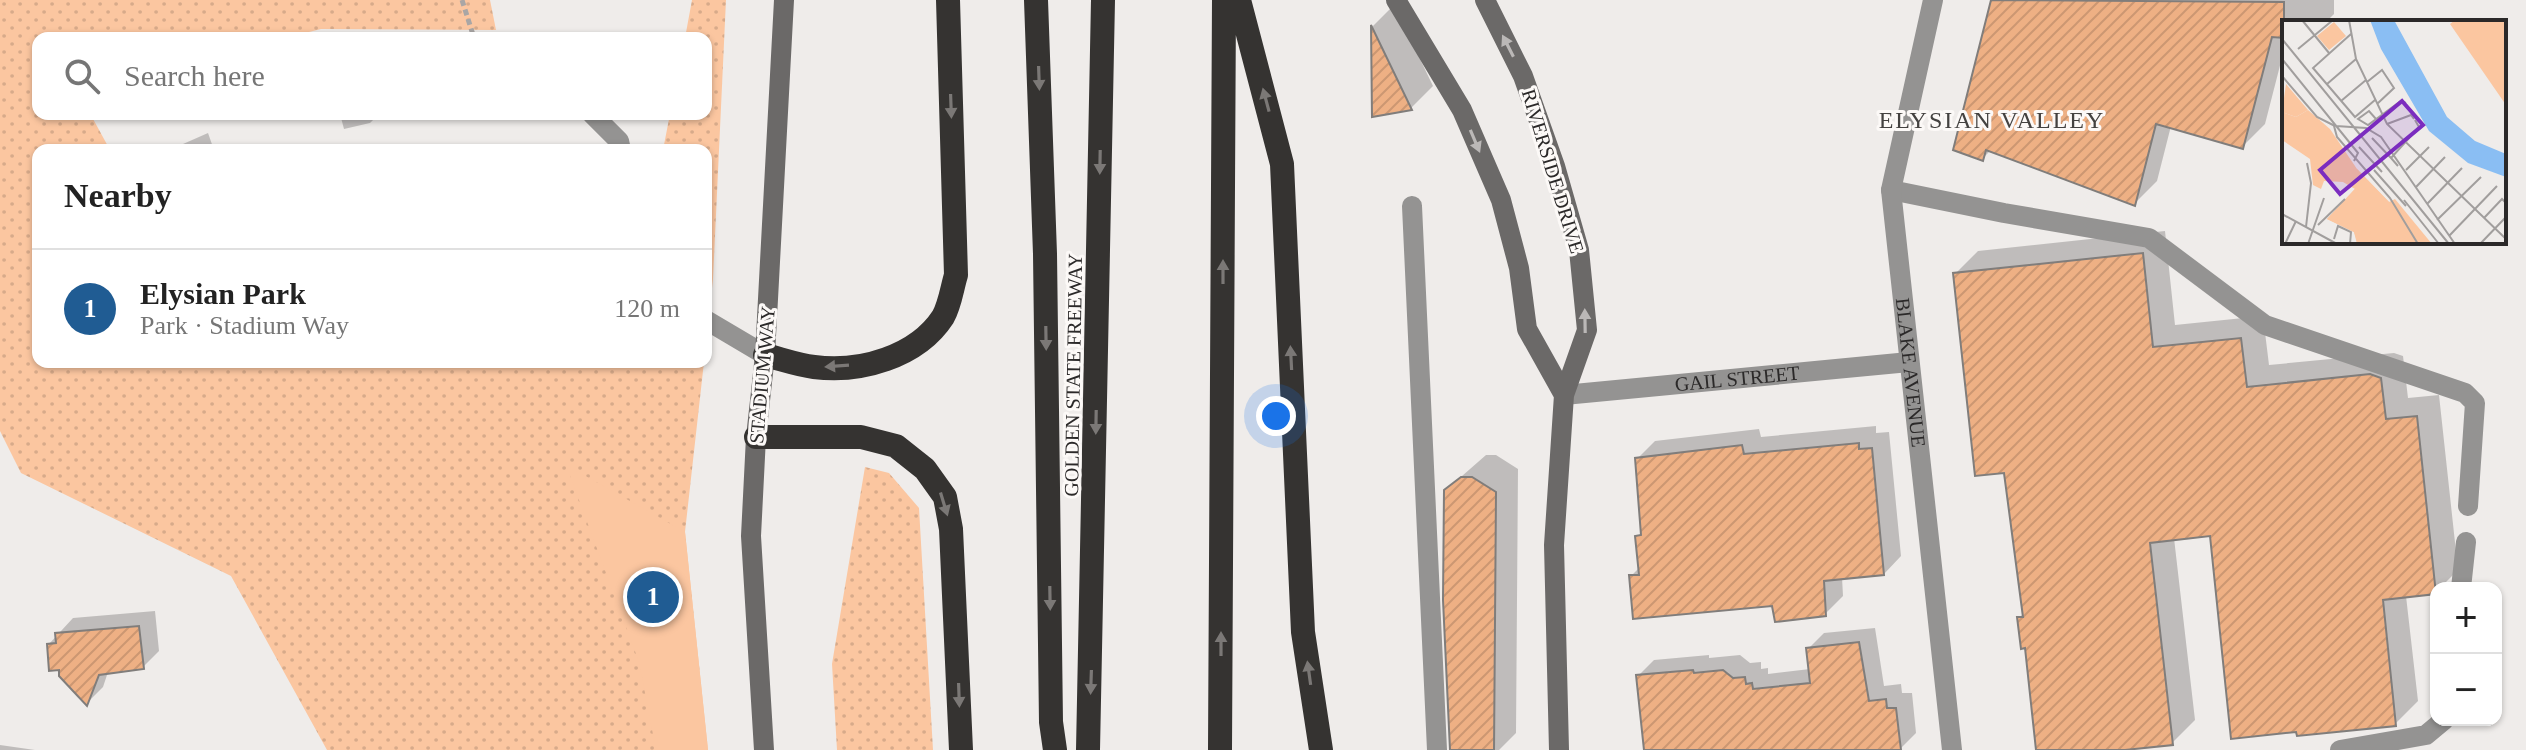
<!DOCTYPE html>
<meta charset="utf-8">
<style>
body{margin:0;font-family:Georgia,serif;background:#f2f2f2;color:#222}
.controls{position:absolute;right:24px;bottom:24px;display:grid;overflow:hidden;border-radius:16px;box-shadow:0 2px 6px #0004}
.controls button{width:72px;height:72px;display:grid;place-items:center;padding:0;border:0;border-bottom:2px solid #e0e0e0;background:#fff;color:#222;font:40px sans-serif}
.you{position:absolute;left:1276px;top:416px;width:28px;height:28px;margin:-20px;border:6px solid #fff;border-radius:50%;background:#1a73e8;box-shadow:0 0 0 12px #1a73e833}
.badge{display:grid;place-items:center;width:52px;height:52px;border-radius:50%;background:#205c93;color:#fff;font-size:26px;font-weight:700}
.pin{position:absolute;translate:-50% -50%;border:4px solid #fff;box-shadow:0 2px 8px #0006}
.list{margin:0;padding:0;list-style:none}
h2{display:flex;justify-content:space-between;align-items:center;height:104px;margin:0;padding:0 32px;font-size:34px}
h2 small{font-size:26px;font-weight:400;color:#767676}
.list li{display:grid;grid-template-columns:52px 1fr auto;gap:24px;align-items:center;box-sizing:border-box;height:120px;padding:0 32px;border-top:2px solid #e0e0e0}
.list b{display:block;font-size:30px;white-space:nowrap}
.list p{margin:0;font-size:26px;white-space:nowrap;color:#767676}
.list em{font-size:26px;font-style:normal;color:#767676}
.icon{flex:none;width:44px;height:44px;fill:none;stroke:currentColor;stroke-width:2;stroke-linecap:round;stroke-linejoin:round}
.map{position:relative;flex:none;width:2526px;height:750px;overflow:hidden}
.search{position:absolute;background:#fff;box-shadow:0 2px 6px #0004;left:32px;top:32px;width:680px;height:88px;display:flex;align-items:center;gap:20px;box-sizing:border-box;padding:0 28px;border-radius:16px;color:#767676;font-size:30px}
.panel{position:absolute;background:#fff;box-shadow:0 2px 6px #0004;left:32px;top:144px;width:680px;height:224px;border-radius:16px}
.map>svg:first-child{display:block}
.grass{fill:url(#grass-dots)}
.park{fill:#fbc6a0}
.shadow{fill:#0003}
.building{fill:url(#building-hatch);stroke:#807d7b;stroke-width:2}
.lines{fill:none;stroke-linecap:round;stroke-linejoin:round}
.path{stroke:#a9a6a5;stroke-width:5;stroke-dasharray:6 4;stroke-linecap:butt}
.lane{stroke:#949392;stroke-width:20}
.street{stroke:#949392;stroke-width:20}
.secondary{stroke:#6b6968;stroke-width:20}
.highway{stroke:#353331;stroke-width:24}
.oneway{fill:#bbb8b7}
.oneway2{fill:#7b7876}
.labels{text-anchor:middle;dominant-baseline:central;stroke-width:6;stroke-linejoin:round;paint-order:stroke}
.street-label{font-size:20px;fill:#2b2929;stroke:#fcf9f7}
.quarter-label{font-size:24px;letter-spacing:2px;fill:#444240;stroke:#fcf9f7}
.inset-road{fill:none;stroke:#a19e9d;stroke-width:2}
.view{fill:#7b2cbf;fill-opacity:0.15;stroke:#7b2cbf;stroke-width:4}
.inset-edge{fill:none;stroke:#2b2929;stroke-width:4}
</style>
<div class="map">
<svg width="2526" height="750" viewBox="0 0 2526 750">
<defs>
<pattern id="grass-dots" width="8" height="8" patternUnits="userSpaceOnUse" patternTransform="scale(2)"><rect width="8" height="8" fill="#fbc6a0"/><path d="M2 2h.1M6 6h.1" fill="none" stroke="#d7aa8a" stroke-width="1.8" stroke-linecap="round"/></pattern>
<pattern id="building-hatch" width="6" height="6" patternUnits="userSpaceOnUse" patternTransform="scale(2)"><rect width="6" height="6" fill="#eeb084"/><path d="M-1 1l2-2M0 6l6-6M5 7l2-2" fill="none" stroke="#cc9772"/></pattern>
</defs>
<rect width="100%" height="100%" fill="#efecea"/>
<path class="grass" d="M0,0H490L496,30L321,29L285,38H38V114H96L92,117L110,150H38V362H704L685,532L708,750H327L231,576L21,473L0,431Z
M692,0H726L713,279L706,344V150H663L670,114H706V38H685Z
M865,467L889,473L919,508L933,750H837L832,664Z"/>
<path class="park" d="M566,465L685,532L708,750H656L639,662Z"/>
<path class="shadow" d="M1993,0H2334V14L2326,22H2284V50L2265,124L2243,146L2171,126L2157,181L2135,203L1991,150L1983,158L1955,149Z
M1394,5L1433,86L1411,108L1374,115L1373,26Z
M340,114H379L370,123L344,129Z
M208,133L214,150H176L183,144Z
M556,147V150H532V149Z
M2165,231L2175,325L2263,316L2269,365L2394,353L2403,356L2408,398L2439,395L2458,570L2440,588H2436L2435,592L2406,596L2418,701L2395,724L2211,534L2174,538L2195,720L2172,743L2106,750H2038L2027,646L2019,618L2024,613L2006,471L1955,274L1978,251Z
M1876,426V433L1889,432L1901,556L1884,574L1842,577L1843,596L1825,614L1631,576L1640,567L1637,537L1643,532L1637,459L1655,441L1759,429L1761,437Z
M1486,455H1496L1518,469L1516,733L1499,750H1452L1446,490Z
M155,611L159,651L143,667L108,672L103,687L87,703L49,644L73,618Z
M1875,628L1884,686L1901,684L1902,693H1912L1916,733L1900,749L1646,750L1638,676L1654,660L1709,655V658L1740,655L1750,663L1761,662V669L1768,668V674L1810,669L1808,649L1824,633Z
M0,745L35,750H0Z"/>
<path class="building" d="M1991,0L2284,2V38L2272,37L2243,149L2156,124L2135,206L1986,150L1983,161L1953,150Z
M1371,25L1412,110L1372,117Z
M2143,253L2153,347L2241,338L2247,387L2370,374L2381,378L2386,419L2417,416L2436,594L2383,600L2396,726L2297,736L2296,732L2231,739L2210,536L2150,543L2173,745L2125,750H2036L2025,648L2021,649L2017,617H2023L2004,473L1975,476L1953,273Z
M1859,443V449L1872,448L1884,575L1824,581L1826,616L1775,622L1772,606L1633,619L1629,575H1639L1635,536L1641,535L1635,458L1742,445L1744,454Z
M1461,477H1472L1496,492L1494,750H1450L1443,600L1444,490Z
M139,626L144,669L99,675L87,706L59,676V670L49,671L47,644L56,643L55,633Z
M1859,642L1869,701L1886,699L1887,708H1896L1901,750H1644L1636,675L1693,670L1694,673L1723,670L1733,678L1745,677L1746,684L1752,683L1753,689L1810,683L1806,648Z"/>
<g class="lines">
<path class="path" d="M462,0L474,38"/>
<path class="lane" d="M1891,190L2004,213L2149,238L2265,325L2465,393L2475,403L2468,506
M1412,206L1437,750
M2461,588L2466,542
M2340,750L2426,735L2444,720"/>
<g class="street">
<path id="s1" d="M1933,0L1891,190L1952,750"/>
<path d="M592,114L619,141L621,150"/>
<path d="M706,320L765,355"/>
<path id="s2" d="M1564,395L1909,362"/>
</g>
<path class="secondary" d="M1396,0L1462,110L1501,200L1519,268L1527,329L1564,395
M1485,0L1523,76L1555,166L1579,250L1587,330L1564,395L1554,545L1559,750
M764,750L751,536L756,437L765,355L784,0"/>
<path class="highway" d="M1036,0L1045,254L1051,722L1055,750
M1239,0L1282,164L1303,632L1321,750
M765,355C781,359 798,365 814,367C860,373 917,357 943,317C950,305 952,288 956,275L948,0
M756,437H861L896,446L925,469L945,497L951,529L961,750
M1088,750L1103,0
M1220,750L1224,0"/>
</g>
<defs><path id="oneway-solid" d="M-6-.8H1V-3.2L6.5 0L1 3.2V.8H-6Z" transform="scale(2)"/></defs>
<g class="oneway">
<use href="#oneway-solid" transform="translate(1508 46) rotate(-117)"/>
<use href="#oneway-solid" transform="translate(1475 141) rotate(67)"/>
<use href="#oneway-solid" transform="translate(1585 321) rotate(-91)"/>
</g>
<g class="oneway2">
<use href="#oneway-solid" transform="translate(1039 78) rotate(88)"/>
<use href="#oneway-solid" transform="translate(1266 100) rotate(-105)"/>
<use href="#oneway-solid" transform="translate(951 106) rotate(88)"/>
<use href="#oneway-solid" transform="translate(1100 162) rotate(91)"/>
<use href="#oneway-solid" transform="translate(1223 272) rotate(-90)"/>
<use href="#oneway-solid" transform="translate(1046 338) rotate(89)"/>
<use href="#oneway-solid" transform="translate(1291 358) rotate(-93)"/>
<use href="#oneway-solid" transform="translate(837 366) rotate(176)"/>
<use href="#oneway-solid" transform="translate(1096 422) rotate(91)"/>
<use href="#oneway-solid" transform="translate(944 504) rotate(73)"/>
<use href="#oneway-solid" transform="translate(1050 598) rotate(89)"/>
<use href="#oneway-solid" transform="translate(1221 644) rotate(-90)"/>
<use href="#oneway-solid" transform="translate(1309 673) rotate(-98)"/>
<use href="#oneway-solid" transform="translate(1091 682) rotate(92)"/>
<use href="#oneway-solid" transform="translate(959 695) rotate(88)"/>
</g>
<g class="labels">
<g class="street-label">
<text transform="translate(1553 171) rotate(73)">RIVERSIDE DRIVE</text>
<text stroke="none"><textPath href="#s1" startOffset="378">BLAKE AVENUE</textPath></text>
<text transform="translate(762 375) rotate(-85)">STADIUM WAY</text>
<text transform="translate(1073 375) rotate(-89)">GOLDEN STATE FREEWAY</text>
<text stroke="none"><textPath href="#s2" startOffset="174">GAIL STREET</textPath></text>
</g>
<g class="quarter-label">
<text x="1992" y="120">ELYSIAN VALLEY</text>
</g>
</g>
<g transform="translate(2282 20)">
<rect width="224" height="224" fill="#efecea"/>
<path d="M26,90L48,109L75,149L107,182L76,224L72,212L45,199L73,169L61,162L42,161L39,169L31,165L28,139L0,120V92L14,97Z" fill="#fbc6a0"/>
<path d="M173,0H224V85L168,4ZM52,2L64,16L47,30L35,16ZM4,64L26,90L14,97L0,92ZM75,149L107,182L113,179L150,224H75L72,212L45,199L82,159L69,150Z" fill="#fbc6a0"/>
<path d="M88,0H112L165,97L193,121L224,134V157L186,143L147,111L99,29Z" fill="#8abef3"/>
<path class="inset-road" d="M20,0L47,33M67,0L74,39L105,104L224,219M69,14L31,48L73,97L93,80M0,19L167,224M16,29L51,0M0,39L76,133L72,141M0,56L35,97L53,106M85,62L100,50L112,68L95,84M45,64L74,39M59,81L84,60M94,99L87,91L76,99L86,105L119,81L124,83M105,104L129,95L132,99M52,106L55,117L108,178L136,224M54,106L84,108L99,117L173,224M90,118L109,138M77,127L100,152M116,146L109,138L137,107L133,100M92,150L124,186M124,150L147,127M134,167L163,137M122,180L157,224M145,184L180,148M0,194L55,224M202,198L220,179L224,183M155,200L199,157M36,205L63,179M24,207L29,163L25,143M167,216L215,166M52,219L56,206L69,212L68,224M3,224L14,201M26,224L42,178M198,224L224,197"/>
<path class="view" d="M120,81L141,105L58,174L38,150Z"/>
<rect width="224" height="224" class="inset-edge"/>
</g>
</svg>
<div class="controls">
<button>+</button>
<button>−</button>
</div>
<div class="you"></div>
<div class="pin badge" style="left:653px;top:597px">1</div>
<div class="search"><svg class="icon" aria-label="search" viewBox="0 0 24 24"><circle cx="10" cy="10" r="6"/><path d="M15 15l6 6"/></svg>Search here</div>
<section class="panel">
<h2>Nearby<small></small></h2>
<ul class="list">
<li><span class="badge">1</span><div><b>Elysian Park</b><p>Park · Stadium Way</p></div><em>120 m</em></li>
</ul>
</section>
</div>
